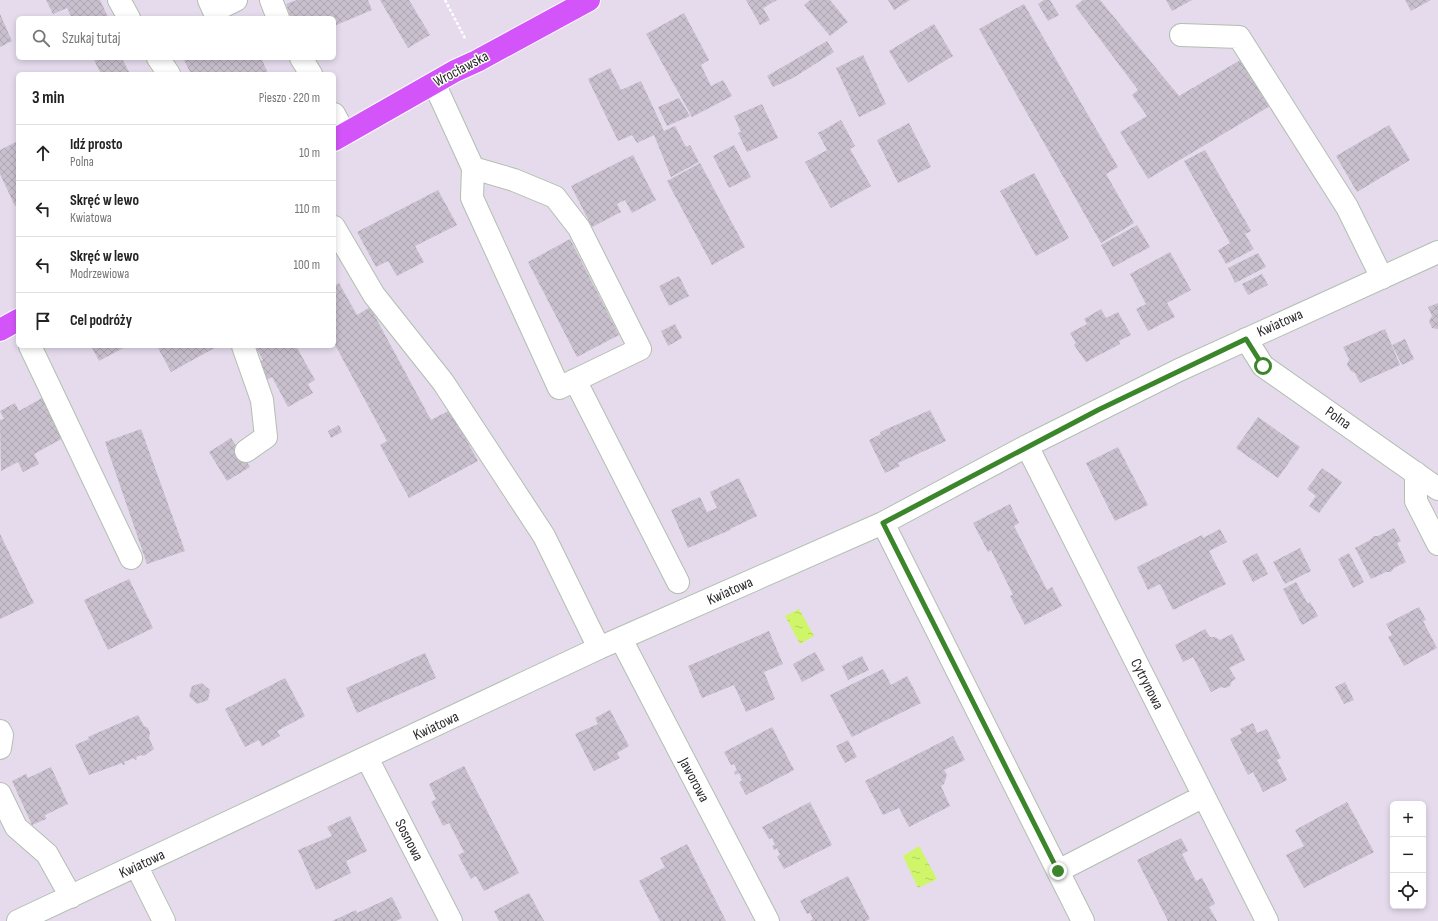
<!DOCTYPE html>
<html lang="pl">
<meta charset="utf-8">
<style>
body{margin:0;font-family:"Sofia Sans Condensed",sans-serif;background:#f6f6f6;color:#222}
.controls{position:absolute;right:12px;bottom:12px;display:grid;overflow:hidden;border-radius:6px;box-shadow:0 2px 6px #0003}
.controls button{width:36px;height:36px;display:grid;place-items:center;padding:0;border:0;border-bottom:1px solid #e0e0e0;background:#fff;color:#222;font:20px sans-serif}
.stop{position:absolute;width:12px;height:12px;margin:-9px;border:3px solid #3b852b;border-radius:50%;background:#fff}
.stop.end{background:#3b852b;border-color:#fff;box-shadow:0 1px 4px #0008}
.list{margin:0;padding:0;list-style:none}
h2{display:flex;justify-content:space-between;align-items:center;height:52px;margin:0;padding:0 16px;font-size:17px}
h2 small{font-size:13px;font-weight:400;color:#767676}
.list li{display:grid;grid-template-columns:26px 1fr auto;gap:12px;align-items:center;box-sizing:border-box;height:56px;padding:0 16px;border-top:1px solid #e0e0e0}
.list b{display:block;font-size:15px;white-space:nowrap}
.list p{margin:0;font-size:13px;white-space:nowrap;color:#767676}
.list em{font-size:13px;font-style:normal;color:#767676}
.icon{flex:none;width:22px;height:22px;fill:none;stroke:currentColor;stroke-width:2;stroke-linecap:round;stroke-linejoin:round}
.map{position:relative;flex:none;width:1438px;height:921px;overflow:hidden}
.search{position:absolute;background:#fff;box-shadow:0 2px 6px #0003;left:16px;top:16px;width:320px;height:44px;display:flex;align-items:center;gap:10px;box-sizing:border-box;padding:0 14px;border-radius:6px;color:#767676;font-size:15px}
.panel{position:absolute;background:#fff;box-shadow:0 2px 6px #0003;left:16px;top:72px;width:320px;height:276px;border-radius:6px}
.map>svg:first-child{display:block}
.water{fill:url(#water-ripples)}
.building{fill:url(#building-cross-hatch)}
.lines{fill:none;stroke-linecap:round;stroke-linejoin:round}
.minor-casing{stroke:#b2bfaf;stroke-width:24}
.major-casing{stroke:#fff;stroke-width:24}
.path{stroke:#fff;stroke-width:2.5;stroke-dasharray:3 2;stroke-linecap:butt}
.minor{stroke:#fff;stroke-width:22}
.major{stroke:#d355f9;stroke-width:22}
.route{stroke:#3b852b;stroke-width:5}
.labels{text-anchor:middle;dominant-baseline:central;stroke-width:3;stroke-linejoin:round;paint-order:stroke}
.street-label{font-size:15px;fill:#2a2a2a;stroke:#fff}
</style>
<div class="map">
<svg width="1438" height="921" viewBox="0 0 1438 921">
<defs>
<pattern id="water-ripples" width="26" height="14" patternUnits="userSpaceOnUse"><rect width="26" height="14" fill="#cff568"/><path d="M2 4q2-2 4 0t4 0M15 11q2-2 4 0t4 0" fill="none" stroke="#b2d25a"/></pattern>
<pattern id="building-cross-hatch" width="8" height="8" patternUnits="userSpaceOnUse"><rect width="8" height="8" fill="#c9c0ce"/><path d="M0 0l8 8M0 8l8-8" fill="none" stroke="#ada5b1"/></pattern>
</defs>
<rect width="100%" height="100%" fill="#e5dbed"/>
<path class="water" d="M799,609L814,636L800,644L785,616Z
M919,846L937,879L918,888L903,856Z"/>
<path class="building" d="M46,0H100L108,17L72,18L67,8L53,14Z
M297,0H368L372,10L334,26V18H291L286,4Z
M380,0H409L430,35L408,48Z
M746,0H777L763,8L770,20L760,25Z
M810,0H830L848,22L830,36L804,5Z
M888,0H910L894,10Z
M1044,0H1050L1059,15L1048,21L1038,4Z
M1083,0H1100L1179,96L1242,59L1270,106L1148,179L1120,132L1147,116L1132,95L1138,90L1075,6Z
M1166,0H1192L1172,11Z
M1405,0H1431L1411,11Z
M1024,4L1118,167L1106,174L1134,223L1101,243L979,29Z
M684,13L709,60L701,65L711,86L723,80L732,96L692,117L646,34Z
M0,14L12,41L0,47Z
M934,24L953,56L908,83L889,51Z
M827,41L834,52L793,78L773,87L767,76Z
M863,55L886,104L859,117L836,68Z
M93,58H122L130,74H101Z
M188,58H261L268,73L191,74L184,60Z
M610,68L621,90L641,81L664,131L675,126L686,147L690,145L699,162L671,177L654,135L637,143L632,135L618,141L588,79Z
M679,98L690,116L667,126L658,107Z
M762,104L778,138L747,152L738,133L741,132L734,116Z
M841,120L855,146L850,149L871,186L831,208L805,162L827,150L818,133Z
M909,123L931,167L898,183L877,140Z
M1389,125L1410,160L1357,192L1336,156Z
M18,141V204L15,206L0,174V150Z
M734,145L751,177L729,188L713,156Z
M1205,150L1251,231L1245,234L1254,249L1226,264L1218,250L1230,243L1184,161Z
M633,155L656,200L632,213L625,200L617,204L621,212L592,227L571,186Z
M700,163L745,247L712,265L667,181Z
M1034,173L1069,238L1036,256L1000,191Z
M438,190L457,225L415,246L424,262L397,276L388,261L376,267L357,232Z
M1137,225L1150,247L1113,267L1101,245Z
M570,239L619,335L577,357L528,262Z
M1170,252L1191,290L1167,303L1175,317L1148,331L1136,309L1146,304L1130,274Z
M1258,253L1266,267L1235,283L1228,268Z
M1262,274L1268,285L1248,295L1242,284Z
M679,276L689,296L669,306L659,286Z
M339,283L357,315L370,307L431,420L450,410L478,461L409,498L380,445L387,441L334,343V286Z
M1438,303V329H1437L1432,328L1429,321L1432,316L1428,307Z
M1101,309L1106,318L1118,312L1131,335L1119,341L1120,344L1086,362L1074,345L1076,343L1070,333L1087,324L1084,319Z
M675,324L682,338L668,346L661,331Z
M1385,329L1400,365L1360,383L1355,373L1351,371L1347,365L1349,359L1343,347Z
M1405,339L1414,359L1402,365L1392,345Z
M91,346H127L99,361Z
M157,346H218L171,372Z
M255,346H296L315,380L308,384L313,393L288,407L272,377L264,381L255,363L263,360Z
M44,397L65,437L34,454L39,464L23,472L18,462L1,471L0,420L4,419L0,411L15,403L19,411Z
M930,410L946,441L898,463L900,466L885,473L869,440L881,434L880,432Z
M1258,417L1300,447L1278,478L1236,448Z
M339,425L342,432L331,438L328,431Z
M141,429L185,551L147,564L105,442Z
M231,438L250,467L227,481L209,452Z
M1118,447L1148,505L1115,521L1086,463Z
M1322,468L1342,482L1319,513L1309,506L1316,496L1307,489Z
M739,478L757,516L730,529V530L688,548L671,510L700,497L707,512L717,508L710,492Z
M1010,504L1019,523L1014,526L1047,590L1052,587L1062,606L1025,625L1010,596L1013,595L991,550L988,552L973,523Z
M1394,528L1401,541L1397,543L1406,562L1394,568L1391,572H1386L1371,579L1355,548L1370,540L1374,536H1378Z
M1220,529L1227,542L1209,551L1226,584L1173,610L1160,584L1148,590L1137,567L1202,535L1203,538Z
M0,534L34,603L0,619Z
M1300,548L1311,571L1285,584L1273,562Z
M1257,553L1268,574L1253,582L1242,561Z
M1349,553L1364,582L1353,588L1338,559Z
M129,579L153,628L108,650L84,600Z
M1296,582L1308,604L1310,602L1318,616L1302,625L1283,589Z
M1419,607L1426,620L1423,621L1437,648L1404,666L1388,637L1392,635L1386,624Z
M1205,629L1210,637H1215L1220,640L1232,634L1245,660L1229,668L1236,679L1232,681L1230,686L1225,688L1221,687L1211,692L1193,657L1183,662L1175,645Z
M769,631L783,664L764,672L775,699L746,712L734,685L702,698L688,666Z
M815,652L825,670L802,682L793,664Z
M425,653L436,678L357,713L346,688Z
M862,656L869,670L848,680L842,666Z
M883,669L891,685L907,676L921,703L852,737L830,695Z
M285,678L305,716L277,731L280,736L262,746L259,740L245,747L225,709Z
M1345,682L1354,700L1344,704L1335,687Z
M202,683L210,690L208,700L197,704L189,696L192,686Z
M610,710L629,746L617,753L620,758L594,771L575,734L598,724L595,718Z
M138,715L144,726L148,728L150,733L149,738L154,749L144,756L141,755L136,757L137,759L135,760L134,758L124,762L125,764L123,765L122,763L89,775L75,745L89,739L88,737Z
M1253,723L1257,733L1267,729L1281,758L1277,760L1287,780L1263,792L1253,772L1248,775L1230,739L1242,733L1240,729Z
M772,727L794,770L746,795L739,782L742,780L739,773L735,775L734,772L737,770L734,764L731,765L724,752Z
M953,736L965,760L944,770L947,775L944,784L941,786L950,806L909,827L899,808L883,815L865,781Z
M848,740L857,757L845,763L836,746Z
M464,766L519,873L484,891L476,876L471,879L458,855L464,852L449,823L443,826L431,802L436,799L429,784Z
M51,767L68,804L45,815L46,819L32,825L12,781L26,774L28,778Z
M810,802L832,845L784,869L777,856L780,855L777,848L774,850L772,846L775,845L772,838L769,839L762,827Z
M1347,802L1374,852L1304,888L1286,855L1304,846L1295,830Z
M350,816L367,851L346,861L351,873L316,890L298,850L332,836L327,827Z
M1181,838L1188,851L1182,854L1196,881L1202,878L1209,891L1215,904L1209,907L1217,921H1168L1137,860Z
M687,844L726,921H660L639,881L665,867L660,858Z
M848,876L870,919L866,921H810L813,919L810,913L807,914L800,901Z
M529,893L544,921H499L494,911Z
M392,897L402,918L396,921H332L356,910L357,913Z"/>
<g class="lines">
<defs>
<path id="minor" d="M119,0L129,18
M209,0L214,11L236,0
M271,0L278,18
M1181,35L1239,37L1347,207L1382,278
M158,58L169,74
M301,58L311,74
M434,83L473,168L472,198L559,388L640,349L579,228L555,197L514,180L473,168
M334,114L345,134
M334,227L374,295L443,382L544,536L599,648
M1246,339L1263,366L1438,489
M30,346L131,558
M243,346L262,400L266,437L246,451
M575,380L678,582
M1027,446L1267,921
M1416,473V501L1438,544
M883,523L1083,921
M621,639L768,921
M0,731L2,735L0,748
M367,758L451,921
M0,794L16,827L47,854L71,897
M137,867L164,921
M1058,871L1204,796
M18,921L599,648L883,523L1027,446L1179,370L1438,252"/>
<path id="major" d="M334,140L455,71L477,61L589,0
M0,330L18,320"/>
</defs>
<use href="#minor" class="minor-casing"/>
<use href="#major" class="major-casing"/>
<path class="path" d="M445,0L466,40"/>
<use href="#minor" class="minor"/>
<use href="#major" class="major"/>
</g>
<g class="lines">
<path class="route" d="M1058,871L883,523L1098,410L1246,339L1263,366"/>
</g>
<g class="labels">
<g class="street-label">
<text transform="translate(461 69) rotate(-28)">Wrocławska</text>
<text transform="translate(1280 323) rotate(-24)">Kwiatowa</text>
<text transform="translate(1338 418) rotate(35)">Polna</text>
<text transform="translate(730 591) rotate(-24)">Kwiatowa</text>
<text transform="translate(1147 684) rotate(63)">Cytrynowa</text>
<text transform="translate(436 726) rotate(-25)">Kwiatowa</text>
<text transform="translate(694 780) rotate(62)">Jaworowa</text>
<text transform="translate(409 840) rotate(63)">Sosnowa</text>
<text transform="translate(142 864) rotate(-25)">Kwiatowa</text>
</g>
</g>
</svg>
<div class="controls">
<button>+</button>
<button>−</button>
<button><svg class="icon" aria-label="locate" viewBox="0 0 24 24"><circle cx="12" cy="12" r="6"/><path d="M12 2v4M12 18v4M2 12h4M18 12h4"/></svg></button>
</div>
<div class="stop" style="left:1263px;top:366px"></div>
<div class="stop end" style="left:1058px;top:871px"></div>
<div class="search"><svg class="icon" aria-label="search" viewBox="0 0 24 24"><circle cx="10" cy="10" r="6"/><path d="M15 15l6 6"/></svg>Szukaj tutaj</div>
<section class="panel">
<h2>3 min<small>Pieszo · 220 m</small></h2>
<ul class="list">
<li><svg class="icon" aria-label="ahead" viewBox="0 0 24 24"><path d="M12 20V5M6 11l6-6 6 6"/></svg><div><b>Idź prosto</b><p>Polna</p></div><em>10 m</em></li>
<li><svg class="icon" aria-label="left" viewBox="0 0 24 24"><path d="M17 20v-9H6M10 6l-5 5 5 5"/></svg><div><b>Skręć w lewo</b><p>Kwiatowa</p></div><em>110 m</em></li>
<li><svg class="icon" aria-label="left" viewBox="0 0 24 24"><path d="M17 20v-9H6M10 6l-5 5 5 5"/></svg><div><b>Skręć w lewo</b><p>Modrzewiowa</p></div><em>100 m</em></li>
<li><svg class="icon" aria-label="arrive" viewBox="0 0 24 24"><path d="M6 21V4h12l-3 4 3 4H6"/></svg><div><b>Cel podróży</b></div></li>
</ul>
</section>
</div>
